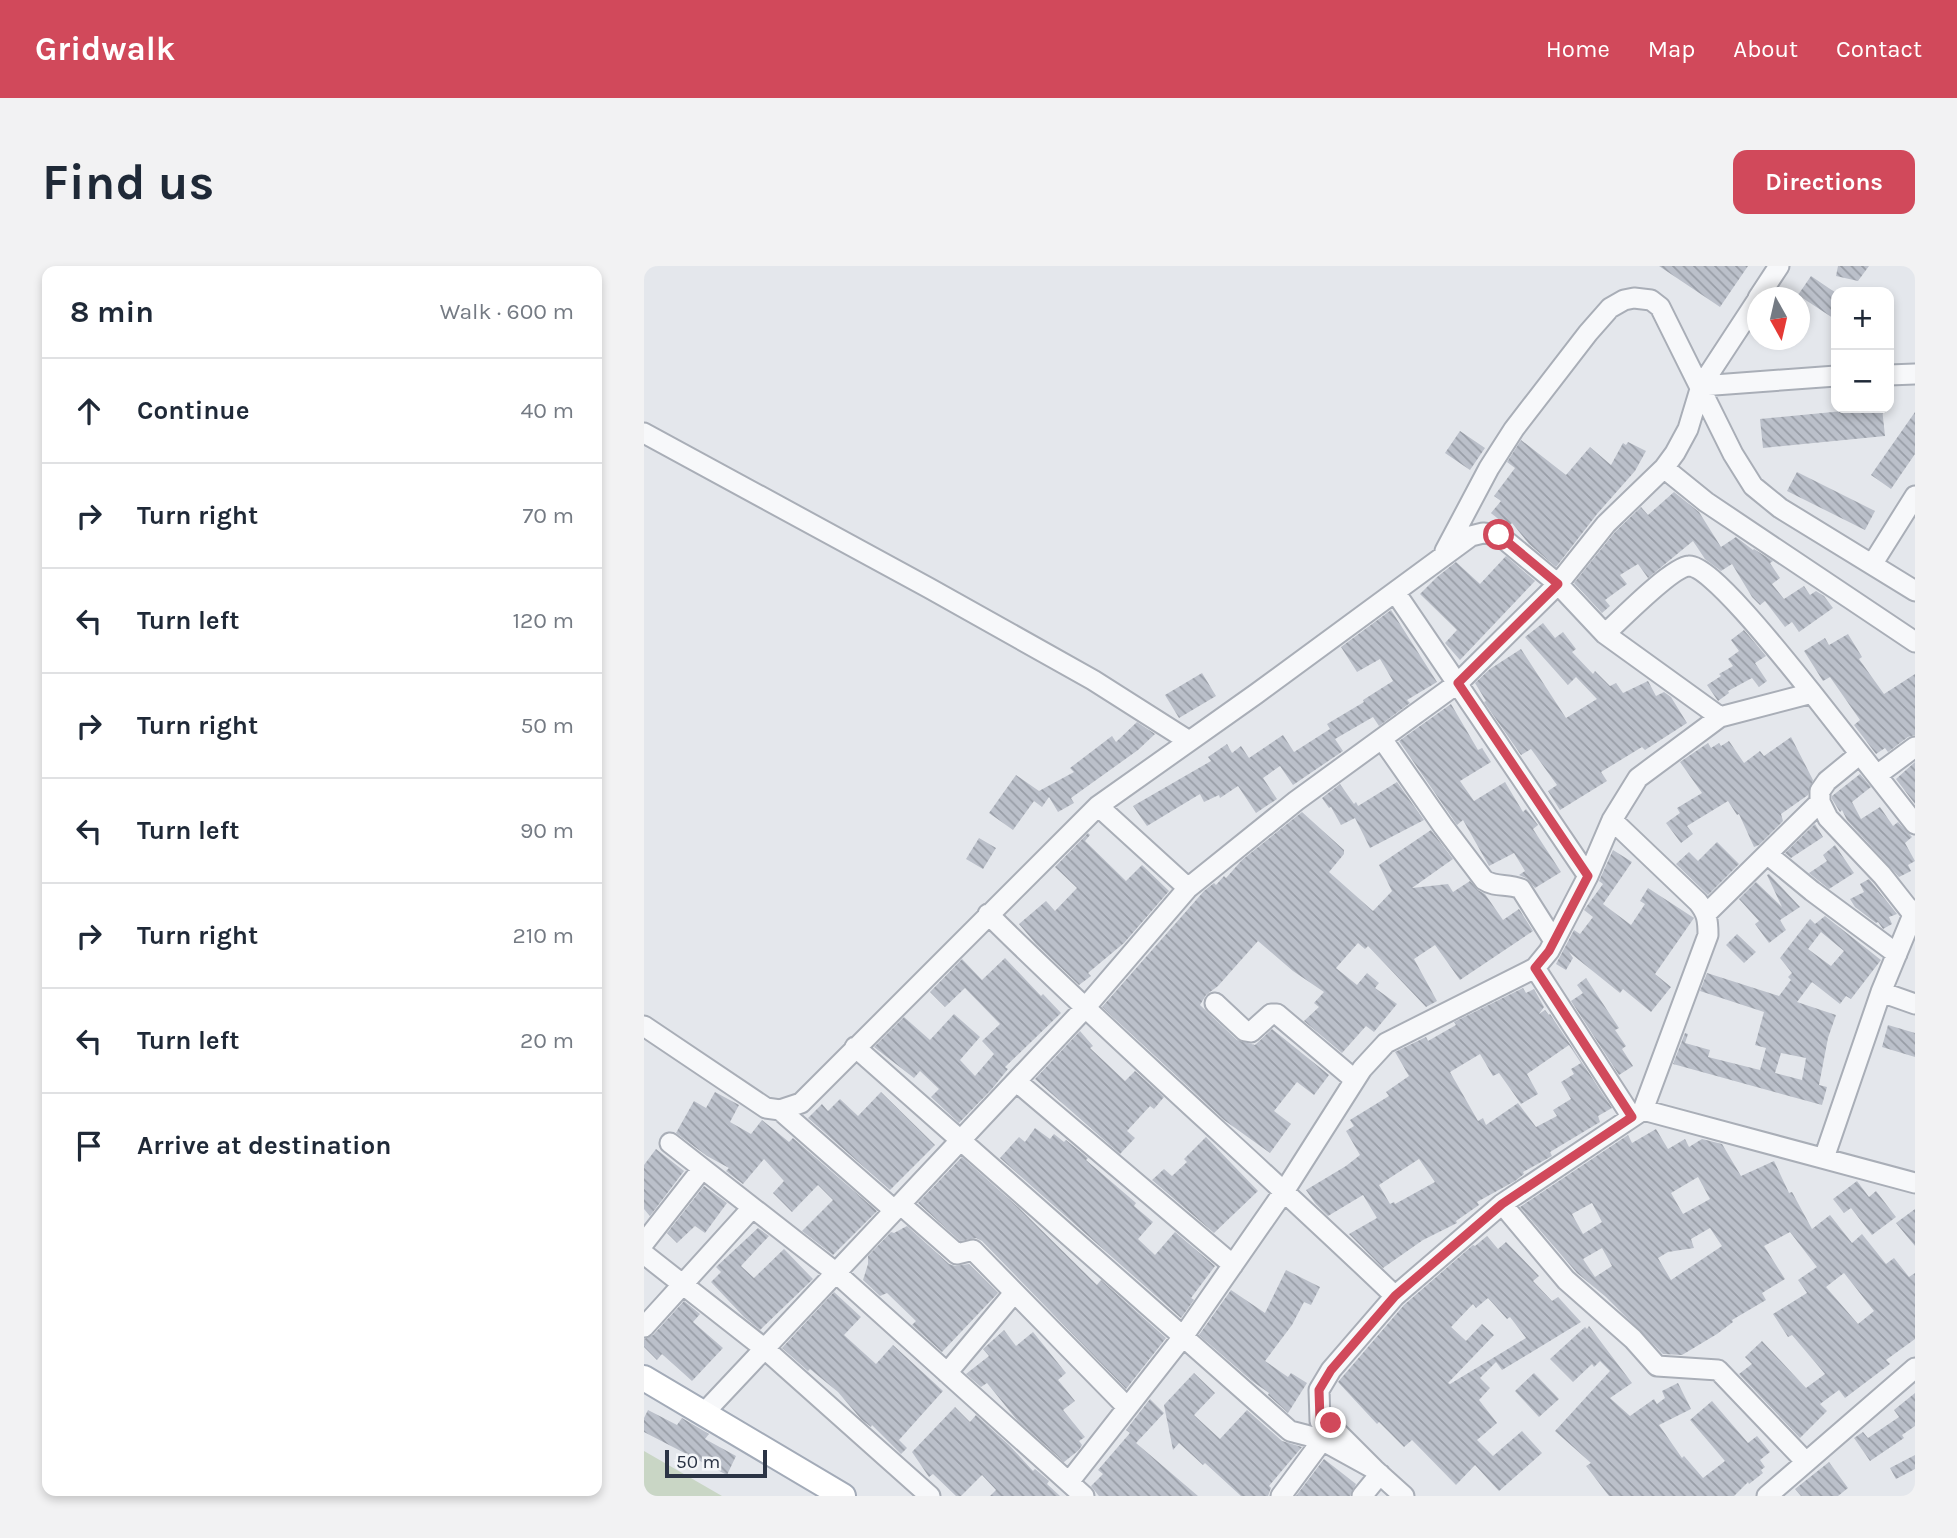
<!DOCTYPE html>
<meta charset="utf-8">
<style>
body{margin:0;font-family:Karla,sans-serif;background:#f2f2f3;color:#1f2937}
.controls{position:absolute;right:21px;top:21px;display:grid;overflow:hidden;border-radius:14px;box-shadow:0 4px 10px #0003}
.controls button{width:63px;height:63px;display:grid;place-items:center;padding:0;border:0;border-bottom:2px solid #e0e1e3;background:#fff;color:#1f2937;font:35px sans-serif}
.compass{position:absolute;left:1103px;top:21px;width:63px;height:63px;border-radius:50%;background:#fff;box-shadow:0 4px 10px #0003;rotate:172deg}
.scale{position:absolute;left:21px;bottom:18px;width:102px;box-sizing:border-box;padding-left:7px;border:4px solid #2b3445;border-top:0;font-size:19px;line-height:24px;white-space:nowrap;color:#2b3445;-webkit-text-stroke:5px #f4f6f9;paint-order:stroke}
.stop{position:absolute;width:21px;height:21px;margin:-16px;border:5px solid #d1495b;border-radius:50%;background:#fff}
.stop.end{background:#d1495b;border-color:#fff;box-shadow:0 2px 7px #0008}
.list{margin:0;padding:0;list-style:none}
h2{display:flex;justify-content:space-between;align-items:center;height:91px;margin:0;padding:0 28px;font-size:30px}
h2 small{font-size:23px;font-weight:400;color:#747a83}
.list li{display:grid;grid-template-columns:46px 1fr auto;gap:21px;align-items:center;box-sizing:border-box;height:105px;padding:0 28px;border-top:2px solid #e0e1e3}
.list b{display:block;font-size:26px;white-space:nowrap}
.list em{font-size:23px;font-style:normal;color:#747a83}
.icon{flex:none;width:38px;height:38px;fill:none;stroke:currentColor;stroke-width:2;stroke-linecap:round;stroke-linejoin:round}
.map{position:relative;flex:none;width:1271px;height:1230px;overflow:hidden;border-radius:14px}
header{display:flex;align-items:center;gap:42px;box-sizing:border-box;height:98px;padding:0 35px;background:#d1495b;color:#fff}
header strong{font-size:33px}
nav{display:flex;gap:38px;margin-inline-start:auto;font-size:24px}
.intro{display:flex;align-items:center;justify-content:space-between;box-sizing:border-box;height:168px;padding:0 42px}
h1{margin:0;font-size:49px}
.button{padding:18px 32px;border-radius:14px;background:#d1495b;color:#fff;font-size:24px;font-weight:700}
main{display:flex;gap:42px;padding:0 42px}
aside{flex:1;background:#fff;border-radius:14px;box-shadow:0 4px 10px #0003}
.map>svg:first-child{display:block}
.park{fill:#c9d6c5}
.building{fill:url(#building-back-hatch);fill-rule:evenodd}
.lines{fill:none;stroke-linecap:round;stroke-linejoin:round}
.minor-casing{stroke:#a9aeb7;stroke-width:23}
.major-casing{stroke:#a3abb8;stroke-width:28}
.minor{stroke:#f7f8fa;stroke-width:19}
.major{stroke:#fff;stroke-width:24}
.route{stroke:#d1495b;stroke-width:9}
</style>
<header>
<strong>Gridwalk</strong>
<nav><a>Home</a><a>Map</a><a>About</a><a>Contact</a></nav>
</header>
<div class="intro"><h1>Find us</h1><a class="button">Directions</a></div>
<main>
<aside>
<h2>8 min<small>Walk · 600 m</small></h2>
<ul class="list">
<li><svg class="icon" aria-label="ahead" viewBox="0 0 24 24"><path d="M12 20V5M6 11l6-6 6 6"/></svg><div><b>Continue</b></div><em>40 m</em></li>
<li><svg class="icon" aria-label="right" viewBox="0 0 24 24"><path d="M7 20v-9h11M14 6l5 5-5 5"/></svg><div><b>Turn right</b></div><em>70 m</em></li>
<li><svg class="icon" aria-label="left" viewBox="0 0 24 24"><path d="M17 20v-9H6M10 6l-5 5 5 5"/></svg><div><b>Turn left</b></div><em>120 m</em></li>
<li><svg class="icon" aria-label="right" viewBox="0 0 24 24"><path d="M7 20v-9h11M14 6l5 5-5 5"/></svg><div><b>Turn right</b></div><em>50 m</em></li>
<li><svg class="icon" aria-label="left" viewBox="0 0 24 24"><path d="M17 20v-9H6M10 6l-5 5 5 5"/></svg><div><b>Turn left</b></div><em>90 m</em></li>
<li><svg class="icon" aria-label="right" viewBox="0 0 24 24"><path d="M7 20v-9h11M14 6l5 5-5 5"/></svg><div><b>Turn right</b></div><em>210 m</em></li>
<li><svg class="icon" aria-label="left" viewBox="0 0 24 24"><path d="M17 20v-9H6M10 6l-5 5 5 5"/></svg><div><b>Turn left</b></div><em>20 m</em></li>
<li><svg class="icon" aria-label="arrive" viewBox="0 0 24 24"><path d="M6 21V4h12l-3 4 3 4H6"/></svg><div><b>Arrive at destination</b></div></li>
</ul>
</aside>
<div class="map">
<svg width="1271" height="1230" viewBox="0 0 1271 1230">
<defs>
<pattern id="building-back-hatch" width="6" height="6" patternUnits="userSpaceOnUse" patternTransform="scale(1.75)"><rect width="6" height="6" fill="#bbc0ca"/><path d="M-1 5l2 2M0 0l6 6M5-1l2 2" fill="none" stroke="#989da6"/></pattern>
</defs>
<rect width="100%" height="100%" fill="#e4e7ec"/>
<path class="park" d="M0,1185L78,1230H0Z"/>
<path class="building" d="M1015,0H1104L1076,41Z
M1194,0H1225L1214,15L1192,10Z
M1167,10L1192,27V54L1154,29Z
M1231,142H1238L1241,170L1119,182L1116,153Z
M1271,146V188L1247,223L1227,209Z
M816,165L841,182L826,204L801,187Z
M877,174L922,209L946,181L967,199L979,177L982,179L984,176L1002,185L991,205L953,248L912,301L885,278L868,257L864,261L847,247L857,235L850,230L871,202L863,196Z
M1153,206L1231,245L1221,264L1143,225Z
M1030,226L1055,246L1077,281L1092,271L1109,284L1110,283L1129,295L1126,297L1136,312L1128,318L1140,333L1160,320L1166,329L1172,325L1180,330L1189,342L1155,366L1148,356L1141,361L1121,335L1116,339L1108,331L1088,298L1077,305L1061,293L1049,275L1004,312L994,298L976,309L983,318L961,334L966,340L958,347L930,317L971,266L997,241L1004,249Z
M862,290L891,315L816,394L801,377L813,364L776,328L793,311L812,296L836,318Z
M747,344L793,416L763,434L766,437L735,460L729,451L691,473L699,485L649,519L636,500L619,512L633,533L612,547L594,520L576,532L575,529L560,536L556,528L503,560L489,540L567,495L564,491L583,478L588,487L597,480L605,492L639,469L650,486L686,463L683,458L720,436L719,434L749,415L736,393L713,406L697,381Z
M899,357L911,372L919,366L932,383L928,386L949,408L951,405L966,420L972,417L979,427L1004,415L1012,430L1020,426L1027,431L1043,457L1001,484L998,481L957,506L963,515L916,544L904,525L913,519L887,483L877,489L840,436L842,435L831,417L846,403L877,383L922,452L953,433L932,411L924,419L881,371Z
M1100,364L1122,390L1111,397L1123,415L1115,421L1108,412L1084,425L1085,427L1074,435L1063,419L1077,410L1075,408L1089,400L1084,393L1095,385L1087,374Z
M1204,368L1218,391L1215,393L1240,428L1271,408V469L1264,471L1244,486L1241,482L1232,488L1210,459L1216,454L1186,411L1179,415L1160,385L1181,372L1185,379Z
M558,407L572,430L535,452L521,429Z
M807,438L834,484L838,482L847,496L816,515L830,535L861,516L879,546L882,543L894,559L889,563L917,606L891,622L882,612L875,609L881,605L870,587L845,600L819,554L813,559L755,475Z
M493,456L511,468L494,484L427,532L430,537L414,546L405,531L398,541L390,535L369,564L345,547L372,509L395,525L430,506L426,502L468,470L472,476Z
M1147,471L1169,514L1164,529L1137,548L1139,555L1115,579L1110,581L1095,548L1093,549L1084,535L1043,560L1049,568L1037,577L1022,557L1036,547L1033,542L1058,527L1036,496L1064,477L1067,482L1075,477L1077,480L1085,475L1100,497L1116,485L1120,490Z
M1271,496V538L1252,513Z
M1216,508L1227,521L1208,536L1217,553L1236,541L1249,560L1254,556L1268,571L1261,577L1271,595L1264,599L1267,605L1255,611L1203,554L1198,544L1196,546L1188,533V530Z
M753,516L780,554L726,582L711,552L697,559L687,541L685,542L678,532L696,518L710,538L712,536L714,540Z
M658,546L700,584V588L685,606L729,645L748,625L735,599L787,564L809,593L768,622L804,618L809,626L826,615L834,624L841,628L859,654L875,643L889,665L816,714L791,679L770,693L793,735L782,741L724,680L721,683L714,677L692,702L713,719L723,707L735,717L731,722L753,738L730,766L722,760L698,787L660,755L675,741L670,737L680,726L649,705L614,675L574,720L562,729L556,739L593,774L611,779L628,763L685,809L670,829L653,816L630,845L647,858L626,887L580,854L458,741L560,625L570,617L572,619L580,610L582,612L598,594Z
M1171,558L1179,571L1147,592L1141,587Z
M444,567L446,569L441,575L482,615L498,599L525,625L480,677L444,707L447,710L435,719L392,678L375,658L402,635L411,645L433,622L411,601Z
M335,572L352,582L339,603L322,593Z
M1073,576L1095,598L1064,629L1032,598L1045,586L1054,595Z
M1191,579L1210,607L1185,623L1165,607L1183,595L1179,589Z
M969,584L988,596L959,638L987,659L1001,638L996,635L1004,622L1050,652L1011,708L1027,721L1007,746L979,723L976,727L925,686L929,692L922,704L912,698L930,664L936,668L949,651L940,644L959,618L955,615Z
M1125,608L1156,641L1136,654L1142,664L1125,677L1111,658L1115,655L1095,633L1112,616L1138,641L1123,609Z
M1225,613L1253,648L1245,651L1248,658L1239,663L1234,656L1232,657L1211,641L1206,633L1220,626L1216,618Z
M1181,650L1237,694L1207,733L1202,730L1196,738L1168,716L1153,736L1192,749L1184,772L1175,819L1183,821L1178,839L1029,798L1041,767L1044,768L1041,777L1066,784L1064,791L1116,804L1122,782L1111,779L1120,746L1056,725L1063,707L1135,730L1147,714L1144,711L1148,707L1136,692L1166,653L1171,658ZM1177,666L1200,685L1187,700L1164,683ZM1137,787L1162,792L1158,814L1131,807Z
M1093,668L1112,686L1100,697L1082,679Z
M361,692L397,730L399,728L417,747L361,801L364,803L347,824L315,857L287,831L295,823L276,805L270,812L230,781L260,751L286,774L310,748L336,771L316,794L331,810L350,788L338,775L356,758L321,722L301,741L286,726L318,693L338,714Z
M942,712L975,762L971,764L982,780L978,783L989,800L975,809L927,735L939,727L933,719Z
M879,722L882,727L890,723L900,741L895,748L901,744L905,749L906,748L968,842L954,850L956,856L906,886L908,890L879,906L880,908L871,915L833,936L835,939L812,955L813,957L779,974L739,1002L705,968L733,952L719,929L684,950L671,937L662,924L702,900L716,889L702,865L710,860L706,854L745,830L742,826L765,810L751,786L782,771L784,775L812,759L810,756ZM925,779L937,797L927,803L930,808L917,816L927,833L909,844L913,850L892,861L874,837L842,859L839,852L834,855L806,806L836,788L849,810L855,807L877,838L894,828L883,808ZM775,893L791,916L751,938L750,936L746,938L735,919Z
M1244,759L1271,767V791L1238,781Z
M436,765L449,780L446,782L481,815L491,805L520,831L510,843L506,840L483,865L491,872L476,888L391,813Z
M71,826L95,839L86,856L107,868L118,854L145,876L149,872L233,945L189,989L158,965L189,934L174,919L148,946L129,927L140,915L120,893L99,918L82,905L85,902L63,890L32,867L50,835L62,842Z
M237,826L291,879L246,924L164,852L178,838L184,845L196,833L214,850Z
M391,862L406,873L410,868L420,876L422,874L444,892L442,894L492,937L490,940L509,956L494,973L511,989L531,966L571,1000L547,1032L550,1034L537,1052L356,892L375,871L381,876Z
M1012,863L1024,883L1041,873L1045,881L1058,873L1078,878L1097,910L1130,895L1145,927L1148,926L1168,963L1186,949L1208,977L1218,968L1242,998L1250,992L1265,1011L1271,1007V1073L1242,1094L1246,1098L1201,1132L1195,1124L1176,1138L1183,1145L1156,1172L1095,1108L1108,1098L1101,1091L1118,1075L1162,1122L1181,1108L1148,1069L1144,1071L1129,1048L1163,1027L1154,1014L1173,1001L1146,966L1120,980L1141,1013L1118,1027L1122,1034L1088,1054L1089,1056L1073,1068L1038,1089L1019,1088L962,1031L933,1007L876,941L984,869L988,877ZM1054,911L1066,933L1039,948L1027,927ZM948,937L958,956L939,968L928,948ZM1066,962L1078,980L1027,1014L1014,992L1024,986L1050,982L1047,973ZM958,982L968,1000L951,1011L939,993ZM1200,1007L1230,1045L1214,1058L1182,1021Z
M562,871L614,925L570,967L508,914L520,903L528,910L543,896L540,893Z
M12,883L40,905L6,950L0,943V899Z
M318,891L374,941L453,1019L457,1014L522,1072L482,1123L338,975L332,972L316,975L274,937Z
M1213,915L1225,931L1232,925L1252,951L1228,969L1207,942L1200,947L1189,933Z
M60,920L83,937L61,967L51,960L33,977L23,967Z
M1271,943V980L1252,957Z
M263,960L305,998L311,1000L325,998L354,1027L298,1086L268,1059L272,1055L243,1027L236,1030L219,1014L224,998V990L247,966L250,967Z
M114,962L125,970L97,1000L110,1012L140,983L169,1013L116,1064L100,1051L67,1016L77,1006L72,1001Z
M843,970L854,983L862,976L895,1010L889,1015L908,1035L914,1031L937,1056L858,1104L852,1096L836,1112L846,1122L835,1134L853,1157L833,1174L849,1190L878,1165L898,1187L855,1225L831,1199L812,1219L768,1174L760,1181L735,1156L733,1158L694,1116L760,1039L829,979L831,980ZM844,1032L863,1053L866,1051L882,1072L806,1118L804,1117L850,1069L838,1058L822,1075L807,1061L829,1038L832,1042Z
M642,1004L676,1021L667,1039L660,1036L648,1059L621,1095L644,1111L647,1107L663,1117L644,1147L624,1129L625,1127L608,1115L555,1069L587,1024L621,1047Z
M190,1026L217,1051L200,1069L232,1098L249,1079L299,1125L255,1174L263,1182L257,1188L228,1159L227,1161L217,1153L194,1126L166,1103L164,1105L138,1082Z
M40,1035L56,1048L49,1056L79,1082L48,1115L18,1088L13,1094L0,1081V1073L9,1069Z
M945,1060L988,1117L966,1132L986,1150L1010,1133L1013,1138L1021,1132L1018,1125L1034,1117L1047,1143L1015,1159L1038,1192L1040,1190L1059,1212L1081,1195L1046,1154L1068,1135L1104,1177L1113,1170L1126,1186L1116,1194L1121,1201L1117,1204L1119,1207L1105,1218L1104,1216L1090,1230H965L942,1200L947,1197L911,1165L966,1105L956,1095L950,1101L948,1098L929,1116L906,1093L941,1061L943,1063Z
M360,1064L372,1080L389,1066L422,1107L414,1114L431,1135L419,1144L441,1171L435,1175L438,1179L435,1184L420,1196L373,1154L343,1117L337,1121L322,1108L345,1090L339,1083Z
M550,1107L571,1127L550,1149L576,1173L603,1144L638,1175L658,1181L625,1220L627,1222L624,1230H597L561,1197L559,1199L535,1177L529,1184L520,1139Z
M890,1107L915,1133L895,1151L871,1125Z
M1271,1127V1160L1258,1169L1260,1172L1226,1195L1210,1172L1219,1166L1224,1172L1255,1151L1250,1144Z
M506,1133L520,1147L492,1177L554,1230H455L447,1220L459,1208L454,1204L486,1167L482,1164Z
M311,1141L326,1156L332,1149L365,1179L389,1205L391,1203L405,1215L403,1218L416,1230H346L352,1224L338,1209L317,1230H312L289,1208L285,1211L268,1186Z
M4,1144L33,1159L38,1152L65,1168L61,1173L92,1190L83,1209L0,1166V1152Z
M1271,1189V1203L1252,1213L1246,1202Z
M680,1193L712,1218L706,1230H652Z
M1185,1196L1204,1222L1194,1230H1157L1151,1223Z"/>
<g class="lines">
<defs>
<path id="minor" d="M1114,32L1135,0
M1245,109L1271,108
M1057,120L1192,110
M0,167L285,322L449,414L545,475
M1020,202L1062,236L1271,376
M801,285L845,202L870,163L944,67L966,42L980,34L990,32L1007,34L1016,41L1089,188L1109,220L1136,242L1271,325
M1229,297L1271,230
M751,326L944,610
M961,368C976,354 1028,301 1045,300C1067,298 1150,405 1168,427
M738,473L799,560L840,614C852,622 864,617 877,623L910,675
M1216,488L1183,515L1176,525V536L1184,552L1238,609L1271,651
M1233,509L1271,481
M454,540L544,622
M1123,588L1168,625L1253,688
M1063,647L1176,536
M344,648C476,779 617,901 751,1030
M891,702L988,851
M1237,726L1271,738
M571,737L601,765L607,766L627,748H633L711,814
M0,760L122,842L136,844L157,837L454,540L612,428L827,270L839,267L855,269L914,318L961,368L1076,451
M211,781L646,1165L669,1171
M373,816L589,999
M136,844L250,944
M999,844L1271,917
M26,877L191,1006L440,1230
M1180,892L1237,726L1271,644
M256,938L313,988L329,984L483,1141
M858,938L922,1014L989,1073L1013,1100L1074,1104L1162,1196
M0,977L58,903
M0,988L121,1083L286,1230
M0,1061L108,942
M303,1107L370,1027
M59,1148L440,743L544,622L652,535L814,417L914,318L962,258L1020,202L1031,187L1044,163L1057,120L1114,33
M676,1155L675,1124L687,1104L751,1030L858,938L999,844L1064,669C1064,654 1063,647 1054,636L968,554
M681,1176L730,1203L690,1163
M730,1203L760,1230
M425,1216L538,1072L641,924L718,803L742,777L891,702L905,685L944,610L968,554L994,512L1076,451L1168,427L1271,558
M637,1230L677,1176
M718,1230L736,1208
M1123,1230L1271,1102"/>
<path id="major" d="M0,1112L199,1230"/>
</defs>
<use href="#minor" class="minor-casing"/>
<use href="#major" class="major-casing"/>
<use href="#minor" class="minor"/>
<use href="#major" class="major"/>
</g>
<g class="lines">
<path class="route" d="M687,1157L676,1154L675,1124L687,1104L751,1030L858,938L988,851L891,702L905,685L944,610L814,417L914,318L855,269"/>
</g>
</svg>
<div class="controls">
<button>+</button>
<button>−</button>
</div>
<svg class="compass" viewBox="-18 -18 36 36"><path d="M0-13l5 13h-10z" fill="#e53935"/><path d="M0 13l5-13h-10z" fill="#747a83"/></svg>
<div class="scale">50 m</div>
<div class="stop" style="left:855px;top:269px"></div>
<div class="stop end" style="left:687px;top:1157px"></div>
</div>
</main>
